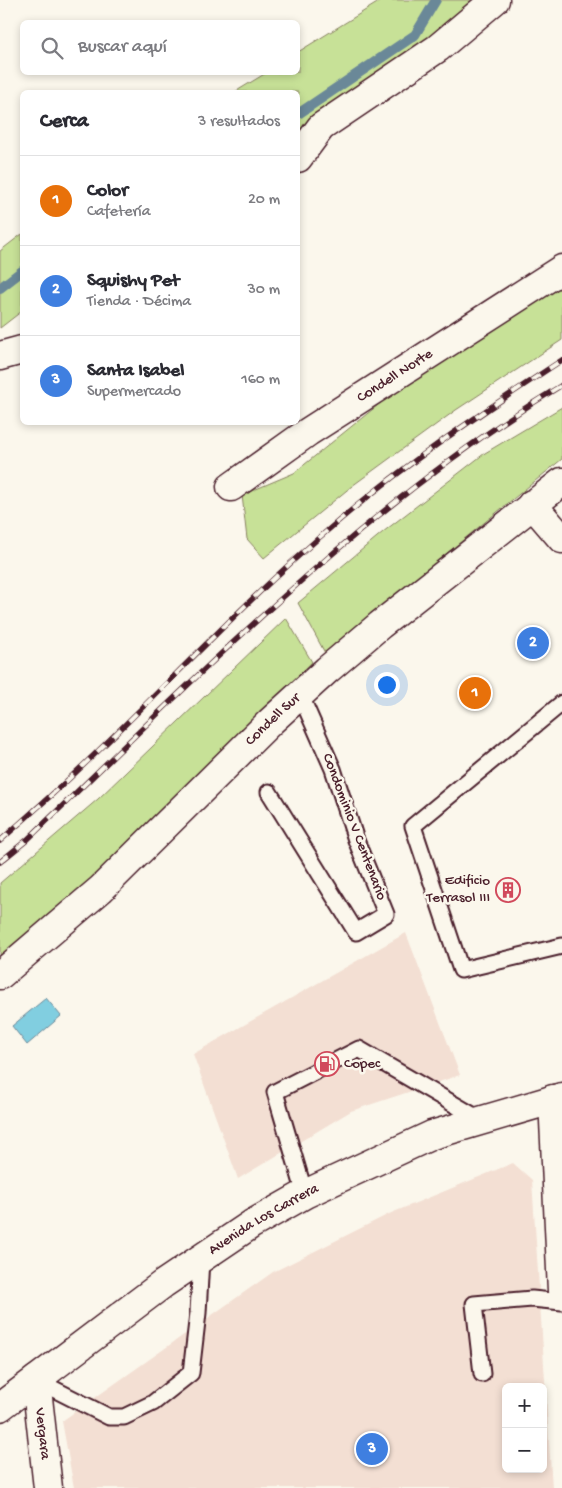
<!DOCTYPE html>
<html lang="es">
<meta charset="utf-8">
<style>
body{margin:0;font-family:"Gochi Hand",sans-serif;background:#f7f7f7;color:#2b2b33}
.controls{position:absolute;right:15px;bottom:15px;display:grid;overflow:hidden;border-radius:8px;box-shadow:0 2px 8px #0003}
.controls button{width:45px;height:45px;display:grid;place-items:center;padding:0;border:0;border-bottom:1px solid #e1e1e2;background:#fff;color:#2b2b33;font:25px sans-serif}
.you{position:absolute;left:386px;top:684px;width:18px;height:18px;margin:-12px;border:4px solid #fff;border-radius:50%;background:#1a73e8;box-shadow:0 0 0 8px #1a73e833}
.badge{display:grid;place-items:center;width:32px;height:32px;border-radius:50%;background:#d1495b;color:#fff;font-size:16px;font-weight:700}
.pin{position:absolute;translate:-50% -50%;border:2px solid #fff;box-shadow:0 1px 5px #0006}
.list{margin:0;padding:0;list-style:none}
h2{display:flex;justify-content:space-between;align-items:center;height:65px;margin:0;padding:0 20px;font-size:21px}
h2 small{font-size:16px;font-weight:400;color:#7c7c81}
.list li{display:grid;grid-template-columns:32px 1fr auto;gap:15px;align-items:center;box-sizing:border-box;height:90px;padding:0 20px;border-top:1px solid #e1e1e2}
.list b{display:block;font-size:19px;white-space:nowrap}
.list p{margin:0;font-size:16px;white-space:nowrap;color:#7c7c81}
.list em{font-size:16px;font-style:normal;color:#7c7c81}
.icon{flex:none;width:28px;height:28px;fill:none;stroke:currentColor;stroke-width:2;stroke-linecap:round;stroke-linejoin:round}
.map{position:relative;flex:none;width:562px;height:1488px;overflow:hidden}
.search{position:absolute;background:#fff;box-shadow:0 2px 8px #0003;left:20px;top:20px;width:280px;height:55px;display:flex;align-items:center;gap:12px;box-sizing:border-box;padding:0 18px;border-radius:8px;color:#7c7c81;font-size:19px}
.panel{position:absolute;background:#fff;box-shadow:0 2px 8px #0003;left:20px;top:90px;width:280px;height:335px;border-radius:8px}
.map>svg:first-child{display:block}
.built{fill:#f3dfd3;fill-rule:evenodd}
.green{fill:#c7e197;stroke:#888061}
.water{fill:#81cee0;stroke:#6b8898}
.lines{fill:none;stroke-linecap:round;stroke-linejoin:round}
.stream{stroke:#6b8898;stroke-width:10}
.lane-casing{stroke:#4a1f2b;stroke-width:19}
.street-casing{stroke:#4a1f2b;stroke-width:31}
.secondary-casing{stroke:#4a1f2b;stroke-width:31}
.primary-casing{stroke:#4a1f2b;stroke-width:31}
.lane{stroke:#fbf7ec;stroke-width:15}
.street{stroke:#fbf7ec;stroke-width:28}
.secondary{stroke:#fbf7ec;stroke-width:28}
.primary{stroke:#fbf7ec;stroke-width:28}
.rail-casing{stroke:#4a1f2b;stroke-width:5.5}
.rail{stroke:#fbf7ec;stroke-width:4;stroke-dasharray:11;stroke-linecap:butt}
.labels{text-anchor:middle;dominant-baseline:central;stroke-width:5;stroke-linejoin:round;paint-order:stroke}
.street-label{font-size:15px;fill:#4a1f2b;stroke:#fbf7ec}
.poi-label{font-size:15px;fill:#4a1f2b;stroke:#fbf7ec;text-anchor:end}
</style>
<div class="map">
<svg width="562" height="1488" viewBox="0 0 562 1488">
<rect width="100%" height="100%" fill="#fbf7ec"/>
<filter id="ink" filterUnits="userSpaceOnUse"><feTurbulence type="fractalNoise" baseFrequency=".02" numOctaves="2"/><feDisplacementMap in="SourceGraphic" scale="10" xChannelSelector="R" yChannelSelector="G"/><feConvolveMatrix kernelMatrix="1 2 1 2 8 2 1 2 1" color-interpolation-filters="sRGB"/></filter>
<g filter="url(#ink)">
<path class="built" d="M406,933L460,1075L351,1111L238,1179L193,1054Z
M513,1163L532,1180L552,1488H74L62,1421L273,1272L389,1214ZM506,1387H543V1469H506Z"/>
<path class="green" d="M382,0H492L298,161V92H235L266,73L298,72V52Z
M22,234V311L0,328V251Z
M562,280V340L456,410L352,486L264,558L247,539L242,495L294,473L399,388Z
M562,407V459L325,653L298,603L383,532L485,453Z
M286,618L312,662L81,889L0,959V883L98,799Z"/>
<path class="water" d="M46,998L61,1016L27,1045L12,1026Z"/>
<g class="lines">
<path class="stream" d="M298,114L415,35L436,0
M0,288L22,271"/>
<defs>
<path id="lane" d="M562,703L413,826L461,970L562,946
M269,792L356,932L386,914L356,840L333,769L300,694
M305,1194L275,1092L359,1049L481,1120
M482,1374L474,1304L532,1299L562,1302
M36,1380L109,1417H124L153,1403L191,1373L198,1313L201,1259"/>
<g id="street">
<path d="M298,158L321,127L438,48L495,0"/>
<path d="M0,356L22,350"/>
<path id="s1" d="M231,487L308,432L562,269"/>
<path d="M532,504L562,539"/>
</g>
<g id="secondary">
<path id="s2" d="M0,975L101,889L270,722L327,670L380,625L562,482"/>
<path d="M553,1099L562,1291"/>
<path id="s3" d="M36,1380L48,1488"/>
</g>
<g id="primary">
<path id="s4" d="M0,1407L163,1284L252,1224L305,1194L432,1135L562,1097"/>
</g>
</defs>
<use href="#lane" class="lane-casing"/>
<use href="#street" class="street-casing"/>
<use href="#secondary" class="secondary-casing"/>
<use href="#primary" class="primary-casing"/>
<use href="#lane" class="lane"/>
<use href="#street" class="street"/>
<use href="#secondary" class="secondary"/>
<use href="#primary" class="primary"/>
<defs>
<path id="rail" d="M0,841C24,819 49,798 73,775C161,692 243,602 335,524C406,463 484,411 562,360
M0,862L27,840C194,680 363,505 562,385"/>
</defs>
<use href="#rail" class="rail-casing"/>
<use href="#rail" class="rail"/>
</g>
</g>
<defs>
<symbol id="building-ring" viewBox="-11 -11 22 22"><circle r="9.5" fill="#fbf7ec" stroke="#d1495b" stroke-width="1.5"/><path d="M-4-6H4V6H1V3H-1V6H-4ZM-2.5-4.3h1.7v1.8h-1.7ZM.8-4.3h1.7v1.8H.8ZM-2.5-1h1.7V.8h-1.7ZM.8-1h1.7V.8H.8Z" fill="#d1495b"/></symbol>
<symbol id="fuel-ring" viewBox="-11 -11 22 22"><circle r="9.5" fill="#fbf7ec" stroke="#d1495b" stroke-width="1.5"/><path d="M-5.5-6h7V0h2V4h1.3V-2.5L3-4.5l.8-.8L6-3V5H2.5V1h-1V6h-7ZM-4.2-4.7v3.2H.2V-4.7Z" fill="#d1495b"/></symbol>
</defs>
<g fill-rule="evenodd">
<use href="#building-ring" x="494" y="876" width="28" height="28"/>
<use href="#fuel-ring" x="313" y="1050" width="28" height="28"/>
</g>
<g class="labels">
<g class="street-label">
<text stroke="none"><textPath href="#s1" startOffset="198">Condell Norte</textPath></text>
<text stroke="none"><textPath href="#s2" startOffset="374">Condell Sur</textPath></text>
<text transform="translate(354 827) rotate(69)">Condominio V Centenario</text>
<text stroke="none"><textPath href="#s4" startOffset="324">Avenida Los Carrera</textPath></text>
<text stroke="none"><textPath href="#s3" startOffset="54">Vergara</textPath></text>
</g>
<g class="poi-label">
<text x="490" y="881">Edificio<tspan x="490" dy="17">Terrasol III</tspan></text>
<text x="344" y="1064" text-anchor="start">Copec</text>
</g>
</g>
</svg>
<div class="controls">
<button>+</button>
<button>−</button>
</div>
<div class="you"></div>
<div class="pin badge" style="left:475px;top:693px;background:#e8710a">1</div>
<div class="pin badge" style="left:533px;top:643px;background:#3f7fe0">2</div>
<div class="pin badge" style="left:372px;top:1449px;background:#3f7fe0">3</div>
<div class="search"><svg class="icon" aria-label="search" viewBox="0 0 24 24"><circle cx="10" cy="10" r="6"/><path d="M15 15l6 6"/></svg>Buscar aquí</div>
<section class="panel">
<h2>Cerca<small>3 resultados</small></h2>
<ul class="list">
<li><span class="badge" style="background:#e8710a">1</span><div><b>Color</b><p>Cafetería</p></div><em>20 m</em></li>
<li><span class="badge" style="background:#3f7fe0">2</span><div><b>Squishy Pet</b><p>Tienda · Décima</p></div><em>30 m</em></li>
<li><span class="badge" style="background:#3f7fe0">3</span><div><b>Santa Isabel</b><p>Supermercado</p></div><em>160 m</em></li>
</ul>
</section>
</div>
